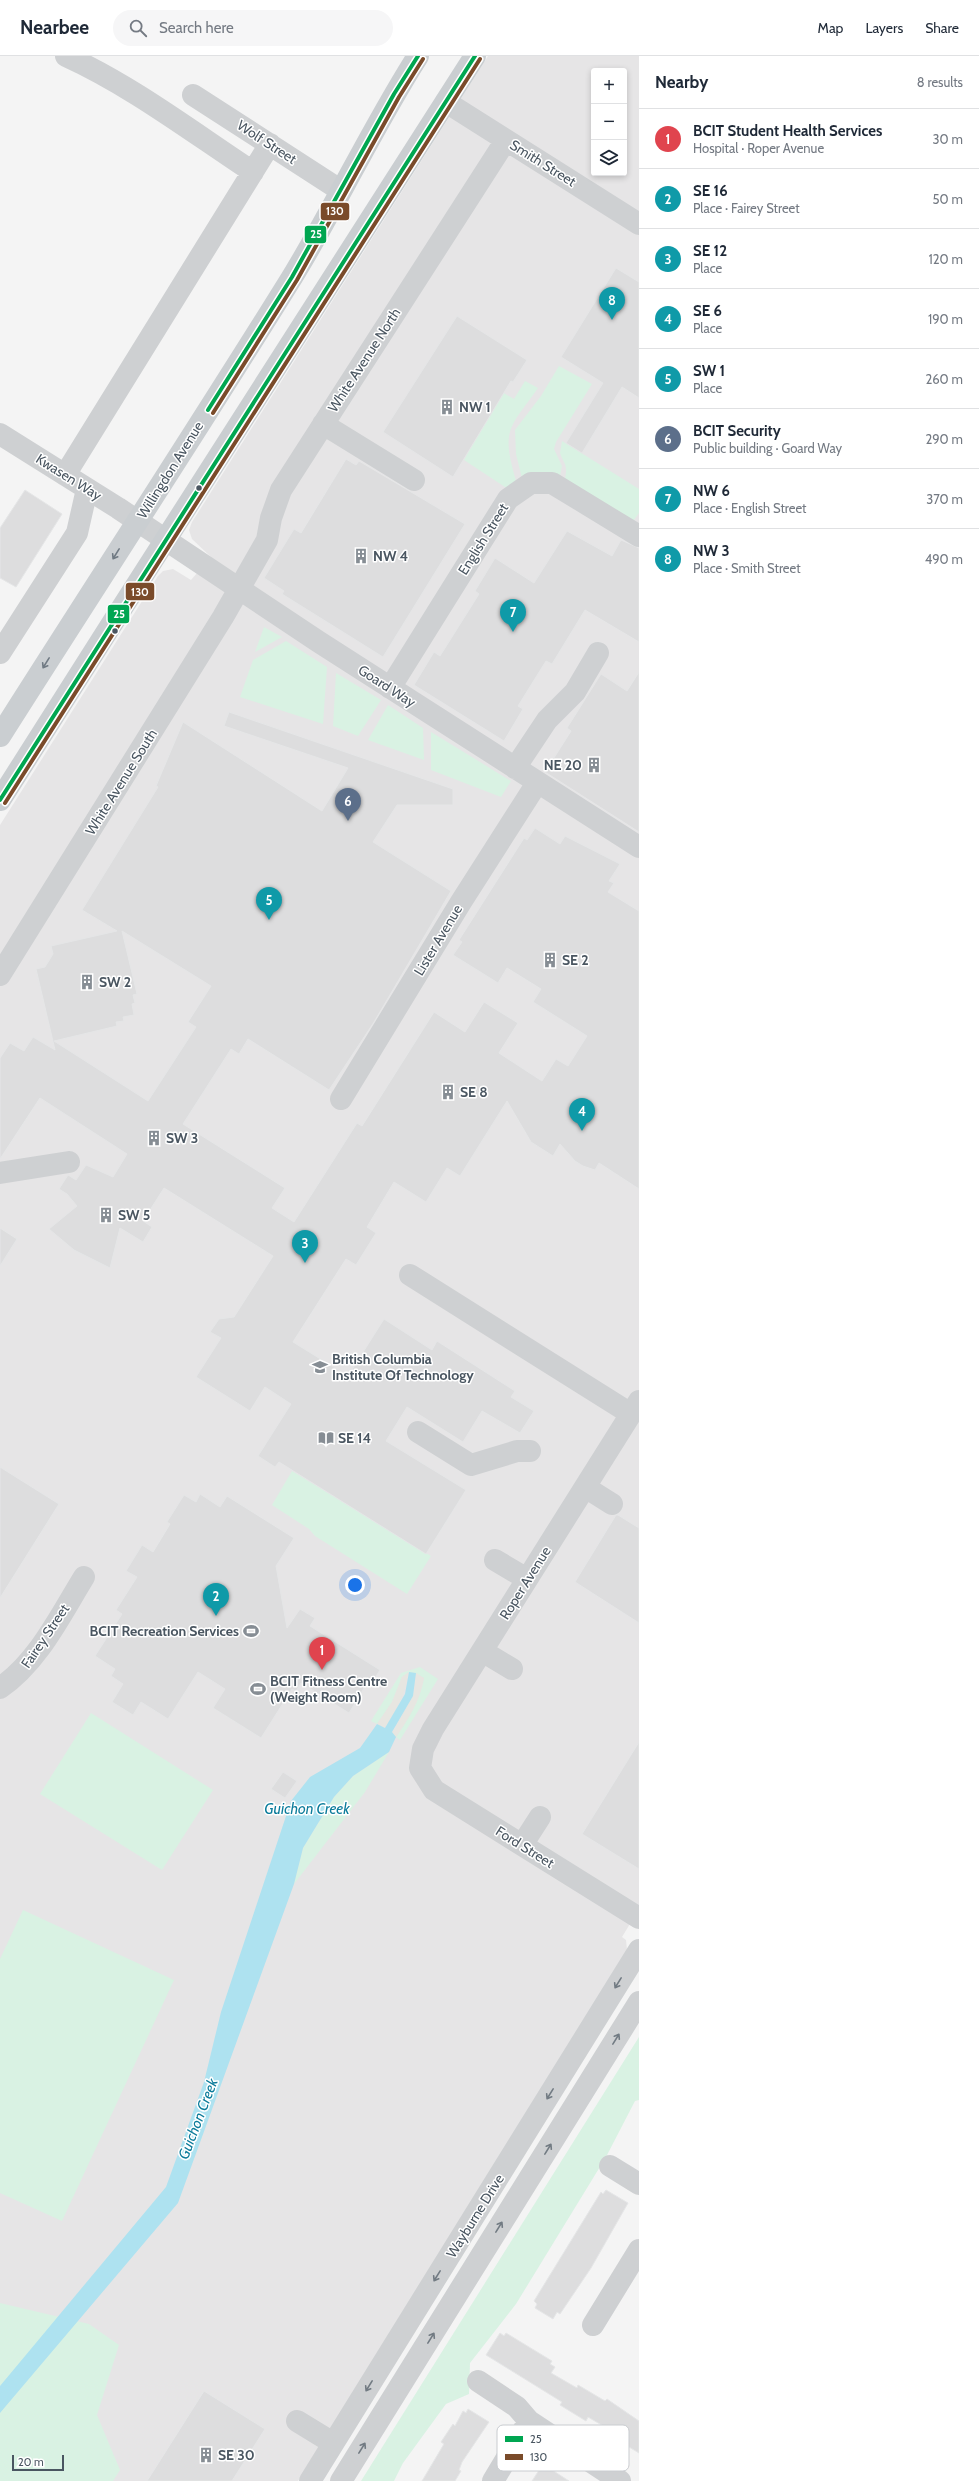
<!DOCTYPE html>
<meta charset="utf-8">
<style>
body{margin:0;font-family:Cabin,sans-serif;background:#f6f6f7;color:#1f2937}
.controls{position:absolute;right:12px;top:12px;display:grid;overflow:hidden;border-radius:4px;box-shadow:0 2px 6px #0003}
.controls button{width:36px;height:36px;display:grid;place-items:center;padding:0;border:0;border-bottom:1px solid #e0e1e3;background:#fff;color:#1f2937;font:20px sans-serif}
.scale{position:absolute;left:12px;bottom:10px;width:52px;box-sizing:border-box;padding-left:4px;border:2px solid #4a5661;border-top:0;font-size:11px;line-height:14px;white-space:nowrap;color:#4a5661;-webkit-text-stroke:3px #fff;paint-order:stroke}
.you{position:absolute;left:355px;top:1529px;width:14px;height:14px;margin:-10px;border:3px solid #fff;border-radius:50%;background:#1a73e8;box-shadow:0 0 0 6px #1a73e833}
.badge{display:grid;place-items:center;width:26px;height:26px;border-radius:50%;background:#0f766e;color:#fff;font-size:13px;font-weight:700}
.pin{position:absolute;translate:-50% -33px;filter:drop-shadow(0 1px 2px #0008)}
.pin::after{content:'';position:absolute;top:21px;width:14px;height:12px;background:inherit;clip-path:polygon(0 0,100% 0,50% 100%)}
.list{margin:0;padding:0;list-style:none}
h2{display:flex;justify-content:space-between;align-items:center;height:52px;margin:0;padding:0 16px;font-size:17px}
h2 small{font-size:13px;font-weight:400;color:#747a83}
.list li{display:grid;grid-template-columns:26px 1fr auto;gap:12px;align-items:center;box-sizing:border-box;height:60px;padding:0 16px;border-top:1px solid #e0e1e3}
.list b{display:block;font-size:15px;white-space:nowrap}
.list p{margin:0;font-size:13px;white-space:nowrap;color:#747a83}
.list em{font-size:13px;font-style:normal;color:#747a83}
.icon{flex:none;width:22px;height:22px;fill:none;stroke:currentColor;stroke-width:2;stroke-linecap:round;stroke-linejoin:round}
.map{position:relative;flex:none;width:639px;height:2425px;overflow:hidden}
header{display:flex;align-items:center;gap:24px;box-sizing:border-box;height:56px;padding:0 20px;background:#fff;border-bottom:1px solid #e0e1e3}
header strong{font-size:19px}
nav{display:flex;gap:22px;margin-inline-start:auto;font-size:14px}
.search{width:280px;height:36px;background:#f6f6f7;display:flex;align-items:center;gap:10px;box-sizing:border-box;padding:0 14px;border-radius:22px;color:#747a83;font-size:15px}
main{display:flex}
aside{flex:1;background:#fff}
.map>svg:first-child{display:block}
.education{fill:#e6e5e6;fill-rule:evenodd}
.green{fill:#d9f2e3}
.sand{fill:#e7e6e1}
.water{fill:#aee2f0}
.building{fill:#ddddde;stroke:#e5e6e7;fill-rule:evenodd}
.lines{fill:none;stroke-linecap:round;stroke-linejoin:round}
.minor{stroke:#ced0d2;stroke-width:22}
.major{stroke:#caced1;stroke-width:22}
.bus-1-casing{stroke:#fff;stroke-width:7}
.bus-2-casing{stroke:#fff;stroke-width:7}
.bus-1{stroke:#00a651;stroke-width:4}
.bus-2{stroke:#7a4b2a;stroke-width:4}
.oneway{stroke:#707a83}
.oneway2{stroke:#727b83}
.bus-dot{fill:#4a5661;stroke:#fff;stroke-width:1.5}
.labels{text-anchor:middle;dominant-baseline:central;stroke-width:3;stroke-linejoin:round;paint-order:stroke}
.street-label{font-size:14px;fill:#4a5661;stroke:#fff}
.poi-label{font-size:14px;font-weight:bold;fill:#4a5661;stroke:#fff;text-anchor:start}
.water-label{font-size:15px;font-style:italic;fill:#0c7c9b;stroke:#fff}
.key{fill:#fff;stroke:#c9ccd0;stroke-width:1}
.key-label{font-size:11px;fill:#4a5661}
.line-badge{stroke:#fff;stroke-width:1.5}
.badge-label{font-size:11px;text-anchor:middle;font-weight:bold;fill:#fff}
</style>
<header>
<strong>Nearbee</strong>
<div class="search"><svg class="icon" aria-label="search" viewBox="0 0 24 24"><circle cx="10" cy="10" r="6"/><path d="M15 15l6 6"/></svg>Search here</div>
<nav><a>Map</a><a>Layers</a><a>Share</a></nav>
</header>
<main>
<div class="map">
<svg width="639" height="2425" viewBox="0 0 639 2425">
<rect width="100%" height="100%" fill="#f4f4f4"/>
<path class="education" d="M488,0H639V1853L622,1881L626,1884L627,1894L298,2425H0V769L158,520L163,515L173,513L191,524L211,501L192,483L189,474L192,466ZM594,15H624V117H594Z"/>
<path class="green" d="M559,310L592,328L556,386L554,393L562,410L560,420L522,422L516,398L515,374L541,340Z
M525,325L538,332C509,373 501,373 516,425L508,433L464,404L467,398L459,394L502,336L514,343Z
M562,385L639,433V457L633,465L565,423C568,407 564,409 560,397Z
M264,571L282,581L255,596Z
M286,585L327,611L323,668L240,641L253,604Z
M336,617L381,644L358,680L333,670Z
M388,649L423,672L424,704L368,684Z
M431,676L511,725L501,741L431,714Z
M292,1415L431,1500L407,1538L315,1480L309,1473L272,1449Z
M420,1611L438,1623L400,1684L396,1681C409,1662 420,1644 424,1622L409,1616L402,1621L392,1646L377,1668L371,1665L401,1617Z
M91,1657L213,1734L162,1814L40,1738Z
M389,1696L365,1736L294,1828L303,1792L334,1741L353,1720Z
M23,1854L174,1924L62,2165L0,2137V1903Z
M639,1981V2044L635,2045L606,2101L516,2248L470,2307L469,2338L446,2348L403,2407L394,2425H361Z
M0,2247L89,2268L119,2289L97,2359L120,2414L113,2425H0Z"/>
<path class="sand" d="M409,1616C404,1640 398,1652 385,1672L377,1668L392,1646L402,1621Z
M416,1617L424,1622C420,1645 409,1662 396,1681L392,1677L413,1640Z"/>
<path class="water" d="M409,1616L416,1617L413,1640L392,1676L396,1681L389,1696L353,1720L334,1741L303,1792L294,1828L178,2147L0,2357V2330L166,2131L204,2026L221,1956L291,1745L310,1721L360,1692L377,1668L385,1672L405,1638Z"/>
<path class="building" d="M616,212L639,226V342L622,331L582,397L566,387L603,327L561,301Z
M457,260L527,304L513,326L511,325L453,421L383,376Z
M346,403L356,409L359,405L465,468L383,601L282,538L284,535L264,522L294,473L301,477Z
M25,434L62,458L16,531L0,522V472Z
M567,475L612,500L621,484L639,492V586L585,554L552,608L546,605L518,650L523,653L504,685L414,629L434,596L440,600L479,538L475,535L495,502L534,527Z
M639,616V776L545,716L571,675L567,672L601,618L627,635Z
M229,656L453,733V749H397L373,786L451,835L374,966L329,1034L248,983L239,998L231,993L183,1068L285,1132L272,1152L294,1166L357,1067L362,1070L434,956L465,976L484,946L518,967L499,997L542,1025L556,1003L568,1010L587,980L533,946L541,933L507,912L498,927L453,899L462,886L459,884L524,782L527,784L535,772L560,788L565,780L620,808L609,825L614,827L608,836L639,855V1133L599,1107L595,1114L583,1110L575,1105L560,1088L553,1100L531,1086L507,1045L460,1120L447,1112L426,1146L394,1126L367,1171L376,1177L356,1209L346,1203L293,1286L348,1320L384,1263L432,1294L437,1285L515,1335L511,1341L534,1355L520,1377L482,1355L463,1386L407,1351L386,1385L466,1434L426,1498L279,1406L275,1411L258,1400L291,1348L265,1331L250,1355L196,1321L221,1282L210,1276L219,1263L234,1261L273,1200L164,1132L143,1165L152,1171L143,1186L120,1172L110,1212L74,1194L49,1173L77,1150L67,1138L59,1133L68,1119L76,1124L86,1109L113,1121L127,1098L40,1042L0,1103V1002L10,987L24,995L33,981L55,994L36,913L45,911L53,898L51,890L117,875L82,854L158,731L156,730L183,666L322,755L348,712L224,670ZM122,875L211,930L188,966L196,971L148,1045L54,985L117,970L116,966L124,965L123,961L134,959L132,948L135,947L133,939L137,938Z
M0,1172L17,1183L0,1210Z
M0,1411L59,1448L0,1542Z
M200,1438L220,1451L227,1440L294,1482L276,1510L287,1572L300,1553L315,1562L310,1570L380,1614L369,1631L366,1629L349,1657L301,1627L296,1635L292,1633L261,1682L213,1652L225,1633L198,1616L168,1663L141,1646L133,1659L112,1646L123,1628L111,1620L115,1613L95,1600L122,1558L116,1554L137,1521L126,1515L142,1489L153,1496L170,1468L167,1466L184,1439L196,1446Z
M616,1459H618L639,1472V1567L575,1526Z
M639,1686V1813L582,1778Z
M283,1716L297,1725L285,1742L271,1733Z
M606,2134L628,2147L591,2212L560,2258L557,2256L553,2263L535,2252L537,2248L534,2245L601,2136L603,2138Z
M500,2277L504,2280L506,2277L552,2305L550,2308L555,2311L551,2317L577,2332L578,2329L605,2345L607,2343L639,2365V2397L614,2382L617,2378L588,2361L586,2365L560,2349L562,2346L486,2299Z
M204,2335L265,2373L232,2425H147Z
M468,2353L489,2366L462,2406L459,2414L461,2415L455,2425H422L441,2393L444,2388L441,2386L453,2368L455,2370L463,2355L466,2357Z
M543,2408L569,2425H532Z"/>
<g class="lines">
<path class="minor" d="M66,0C132,30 192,76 253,116
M193,39L340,134
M446,46L639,168
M323,368L414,424
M0,378L118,452L319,586L639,791
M65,419L270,88
M0,597L77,477L87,433
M390,632L508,443L531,427H552L639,480
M515,712L547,664L575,636L598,597
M0,919L223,561L267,484L271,462L281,434L506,84
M341,1043L461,846L537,727
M0,1117L69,1106
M410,1219L631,1358
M639,1345L433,1673L423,1693L420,1712L434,1734L639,1862
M418,1376L471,1409L517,1395H530
M585,1431L612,1448
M495,1504L527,1523
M482,1595L512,1613
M0,1632C38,1606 60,1560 84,1521
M522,1789L540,1761
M610,2110L639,2128
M593,2269L639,2194
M478,2325L517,2351L529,2365L620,2425
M297,2365L333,2387
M310,2425L639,1894
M341,2425L639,1946
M493,2425L529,2365"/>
<path class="major" d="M0,680C97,527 196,376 291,223C336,150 372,72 418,0
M0,744C157,495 318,248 475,0"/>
<defs>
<path id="bus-1" d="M208,354L292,221L394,38L418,0
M0,744L475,0"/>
<path id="bus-2" d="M213,357L297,224L399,41L423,3
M5,747L480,3"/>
</defs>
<use href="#bus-1" class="bus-1-casing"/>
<use href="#bus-2" class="bus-2-casing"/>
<use href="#bus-1" class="bus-1"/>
<use href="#bus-2" class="bus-2"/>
</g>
<defs><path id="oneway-shaft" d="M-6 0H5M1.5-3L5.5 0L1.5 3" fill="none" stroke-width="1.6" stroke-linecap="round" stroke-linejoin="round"/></defs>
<g class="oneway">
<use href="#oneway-shaft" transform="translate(116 498) rotate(122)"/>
<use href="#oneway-shaft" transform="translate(46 607) rotate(122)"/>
</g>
<g class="oneway2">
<use href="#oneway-shaft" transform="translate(618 1927) rotate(122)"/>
<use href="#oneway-shaft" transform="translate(616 1983) rotate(-58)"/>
<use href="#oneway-shaft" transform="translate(550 2038) rotate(122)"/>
<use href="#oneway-shaft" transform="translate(548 2093) rotate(-58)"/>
<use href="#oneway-shaft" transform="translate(499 2171) rotate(-58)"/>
<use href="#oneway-shaft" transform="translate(437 2220) rotate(122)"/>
<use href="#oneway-shaft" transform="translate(431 2282) rotate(-58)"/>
<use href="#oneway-shaft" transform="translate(369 2330) rotate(122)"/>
<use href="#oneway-shaft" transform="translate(362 2392) rotate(-58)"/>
</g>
<defs>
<symbol id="building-bare" viewBox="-9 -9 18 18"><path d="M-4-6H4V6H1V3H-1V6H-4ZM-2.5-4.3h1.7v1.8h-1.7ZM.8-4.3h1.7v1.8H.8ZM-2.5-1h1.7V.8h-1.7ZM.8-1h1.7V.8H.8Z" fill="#868d94" stroke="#fff" stroke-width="2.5" paint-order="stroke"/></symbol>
<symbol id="university-bare" viewBox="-9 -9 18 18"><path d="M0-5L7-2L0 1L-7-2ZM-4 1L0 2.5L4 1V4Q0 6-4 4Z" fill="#868d94" stroke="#fff" stroke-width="2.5" paint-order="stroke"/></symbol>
<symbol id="library-bare" viewBox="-9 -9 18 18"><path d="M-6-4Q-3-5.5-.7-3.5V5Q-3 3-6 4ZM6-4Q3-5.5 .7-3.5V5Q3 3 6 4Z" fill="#868d94" stroke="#fff" stroke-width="2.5" paint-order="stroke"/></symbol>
<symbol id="stadium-bare" viewBox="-9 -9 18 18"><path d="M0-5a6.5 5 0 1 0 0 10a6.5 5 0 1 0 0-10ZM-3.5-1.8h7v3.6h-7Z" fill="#868d94" stroke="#fff" stroke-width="2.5" paint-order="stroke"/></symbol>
</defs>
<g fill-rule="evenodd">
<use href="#building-bare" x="436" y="340" width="22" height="22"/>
<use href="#building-bare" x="350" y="489" width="22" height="22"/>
<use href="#building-bare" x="583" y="698" width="22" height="22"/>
<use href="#building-bare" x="539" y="893" width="22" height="22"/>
<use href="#building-bare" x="76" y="915" width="22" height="22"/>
<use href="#building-bare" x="437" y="1025" width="22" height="22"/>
<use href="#building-bare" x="143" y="1071" width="22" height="22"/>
<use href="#building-bare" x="95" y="1148" width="22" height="22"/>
<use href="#university-bare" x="309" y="1300" width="22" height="22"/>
<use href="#library-bare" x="315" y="1371" width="22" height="22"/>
<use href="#stadium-bare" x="240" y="1564" width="22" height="22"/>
<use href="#stadium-bare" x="247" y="1622" width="22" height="22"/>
<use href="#building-bare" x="195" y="2388" width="22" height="22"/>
</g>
<g class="bus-dot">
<circle cx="199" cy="432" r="3.5"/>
<circle cx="115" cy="575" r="3.5"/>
</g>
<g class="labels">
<g class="street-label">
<text transform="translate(267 86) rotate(33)">Wolf Street</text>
<text transform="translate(543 107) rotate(32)">Smith Street</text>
<text transform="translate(364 304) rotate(-57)">White Avenue North</text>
<text transform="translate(170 414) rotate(-58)">Willingdon Avenue</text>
<text transform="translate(69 421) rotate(32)">Kwasen Way</text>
<text transform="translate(483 483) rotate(-58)">English Street</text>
<text transform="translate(387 630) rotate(33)">Goard Way</text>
<text transform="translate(121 726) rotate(-58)">White Avenue South</text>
<text transform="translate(438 884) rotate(-59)">Lister Avenue</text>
<text transform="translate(525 1527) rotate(-58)">Roper Avenue</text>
<text transform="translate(45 1580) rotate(-56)">Fairey Street</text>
<text transform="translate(525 1791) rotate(32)">Ford Street</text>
<text transform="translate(475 2160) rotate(-58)">Wayburne Drive</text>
</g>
<g class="poi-label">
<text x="459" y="351">NW 1</text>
<text x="373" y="500">NW 4</text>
<text x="582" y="709" text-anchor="end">NE 20</text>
<text x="562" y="904">SE 2</text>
<text x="99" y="926">SW 2</text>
<text x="460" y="1036">SE 8</text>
<text x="166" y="1082">SW 3</text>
<text x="118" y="1159">SW 5</text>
<text x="332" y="1303">British Columbia<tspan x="332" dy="16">Institute Of Technology</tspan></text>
<text x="338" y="1382">SE 14</text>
<text x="239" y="1575" text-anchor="end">BCIT Recreation Services</text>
<text x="270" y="1625">BCIT Fitness Centre<tspan x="270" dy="16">(Weight Room)</tspan></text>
<text x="218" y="2399">SE 30</text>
</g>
<g class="water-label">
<text x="307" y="1753">Guichon Creek</text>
<text transform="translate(198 2063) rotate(-69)">Guichon Creek</text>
</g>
</g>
<rect x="497" y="2369" width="132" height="46" rx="6" class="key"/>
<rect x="505" y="2380" width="18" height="6" fill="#00a651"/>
<rect x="505" y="2398" width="18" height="6" fill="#7a4b2a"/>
<g class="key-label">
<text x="530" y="2387">25</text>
<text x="530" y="2405">130</text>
</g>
<g class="line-badge">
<rect x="320" y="146" width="30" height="19" rx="4" fill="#7a4b2a"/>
<rect x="304" y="169" width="23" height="19" rx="4" fill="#00a651"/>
<rect x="125" y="526" width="30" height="19" rx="4" fill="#7a4b2a"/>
<rect x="107" y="548" width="23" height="20" rx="4" fill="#00a651"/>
</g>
<g class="badge-label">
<text x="335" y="159">130</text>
<text x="316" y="182">25</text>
<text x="140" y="540">130</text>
<text x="119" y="562">25</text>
</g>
</svg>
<div class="controls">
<button>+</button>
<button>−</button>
<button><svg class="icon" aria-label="layers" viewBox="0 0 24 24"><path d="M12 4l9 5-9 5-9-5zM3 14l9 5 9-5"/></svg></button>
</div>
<div class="scale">20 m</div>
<div class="you"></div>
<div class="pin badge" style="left:322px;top:1614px;background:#e0444e">1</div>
<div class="pin badge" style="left:216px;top:1560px;background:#0f9aa8">2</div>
<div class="pin badge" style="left:305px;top:1207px;background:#0f9aa8">3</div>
<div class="pin badge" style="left:582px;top:1075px;background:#0f9aa8">4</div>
<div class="pin badge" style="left:269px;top:864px;background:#0f9aa8">5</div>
<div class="pin badge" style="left:348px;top:765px;background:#5c6f8a">6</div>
<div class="pin badge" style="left:513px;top:576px;background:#0f9aa8">7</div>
<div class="pin badge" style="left:612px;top:264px;background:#0f9aa8">8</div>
</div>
<aside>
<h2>Nearby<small>8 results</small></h2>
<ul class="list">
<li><span class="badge" style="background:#e0444e">1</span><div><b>BCIT Student Health Services</b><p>Hospital · Roper Avenue</p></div><em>30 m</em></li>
<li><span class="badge" style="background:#0f9aa8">2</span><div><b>SE 16</b><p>Place · Fairey Street</p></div><em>50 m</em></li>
<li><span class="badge" style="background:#0f9aa8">3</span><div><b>SE 12</b><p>Place</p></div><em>120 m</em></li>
<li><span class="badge" style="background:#0f9aa8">4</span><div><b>SE 6</b><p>Place</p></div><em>190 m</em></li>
<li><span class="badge" style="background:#0f9aa8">5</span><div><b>SW 1</b><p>Place</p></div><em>260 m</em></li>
<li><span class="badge" style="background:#5c6f8a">6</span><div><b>BCIT Security</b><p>Public building · Goard Way</p></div><em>290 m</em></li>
<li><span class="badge" style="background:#0f9aa8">7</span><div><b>NW 6</b><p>Place · English Street</p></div><em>370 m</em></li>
<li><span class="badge" style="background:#0f9aa8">8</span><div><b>NW 3</b><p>Place · Smith Street</p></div><em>490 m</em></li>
</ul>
</aside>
</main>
